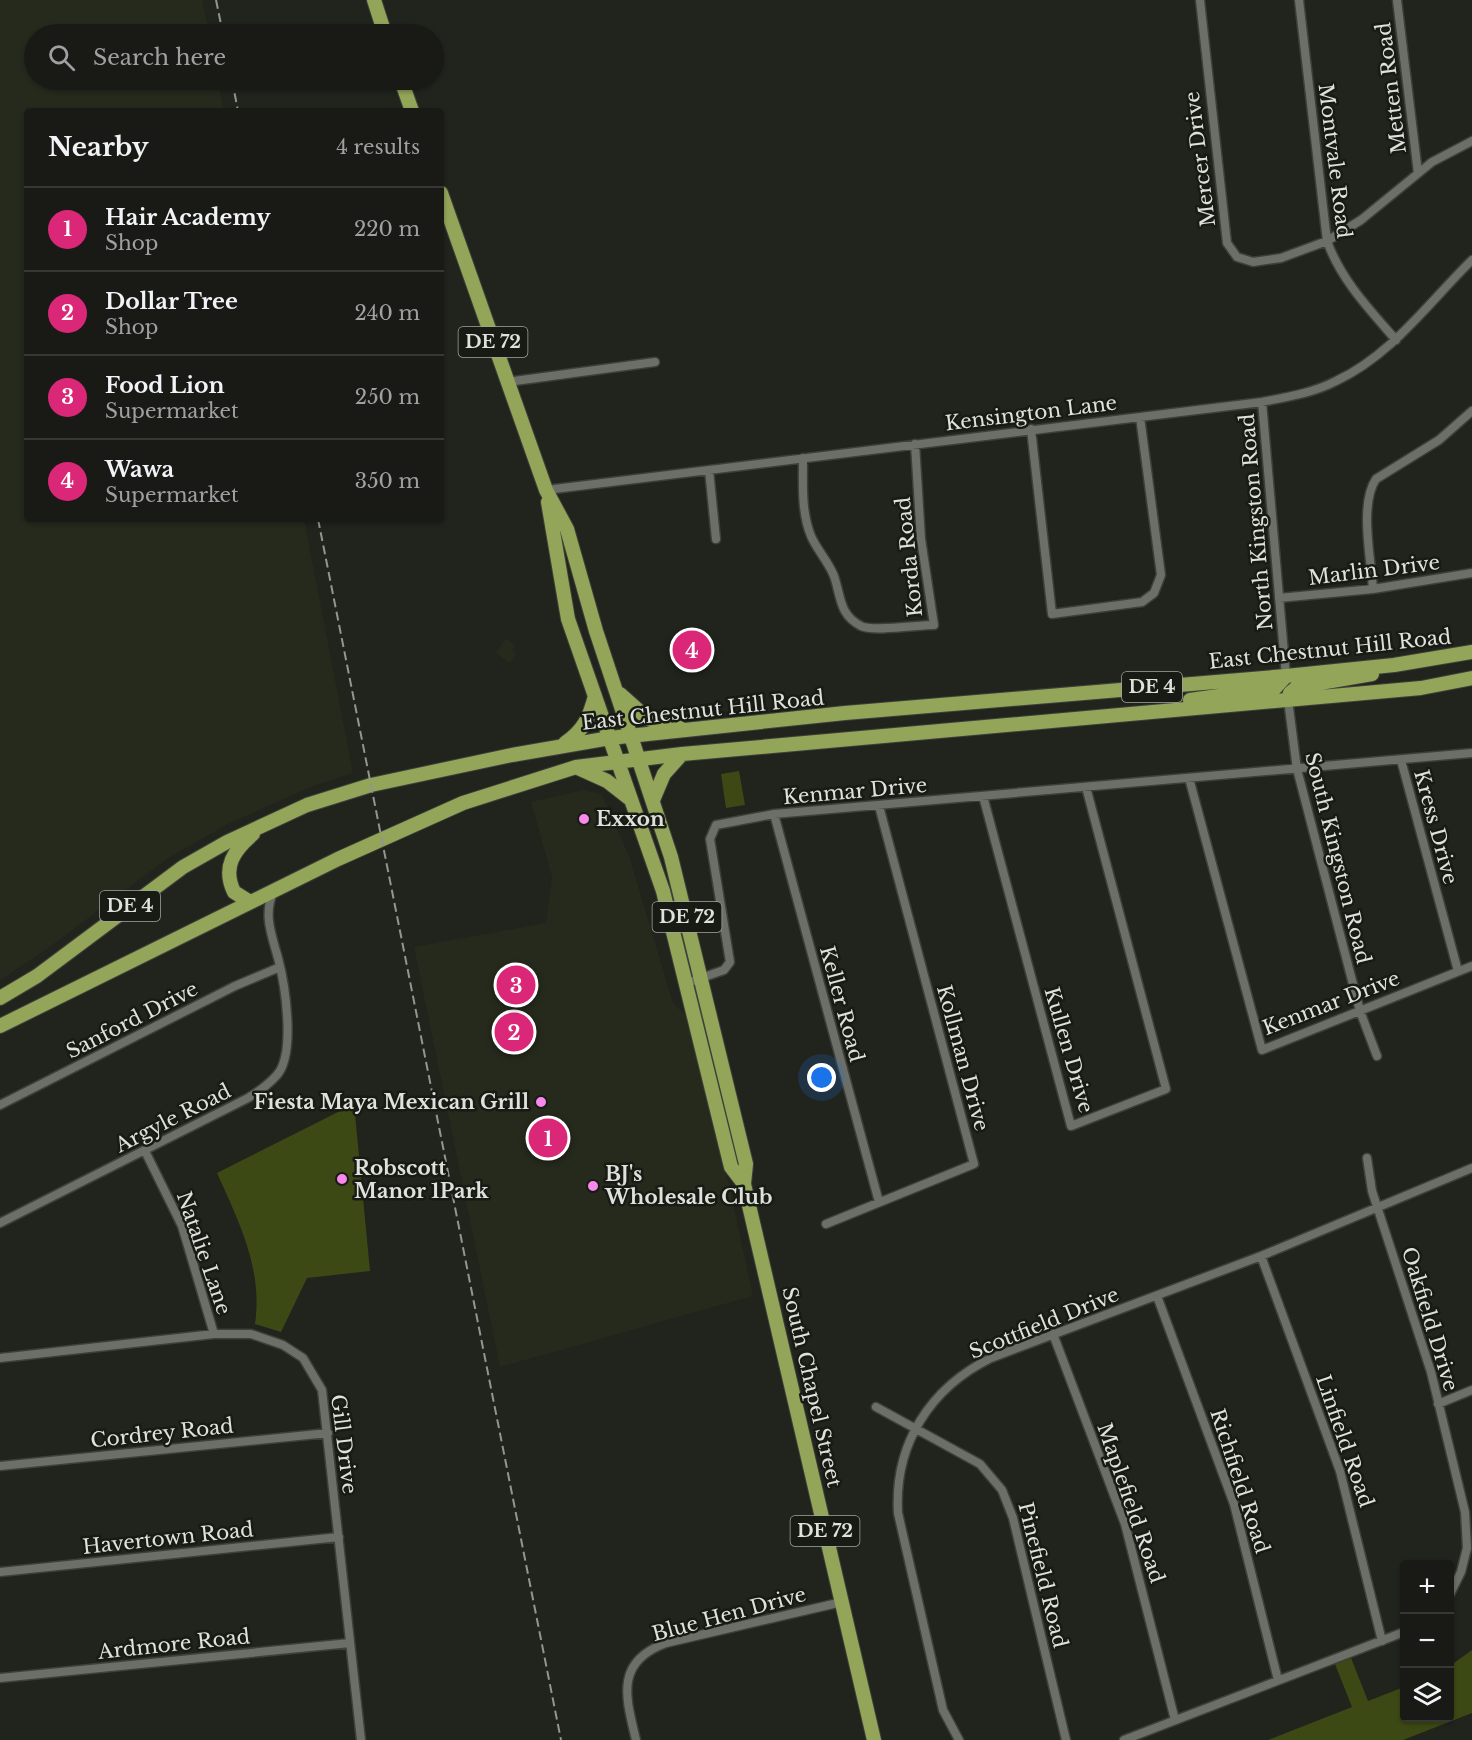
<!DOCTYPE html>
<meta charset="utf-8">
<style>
body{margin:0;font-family:"Libre Baskerville",serif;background:#262723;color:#f1f3f6}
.controls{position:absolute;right:18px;bottom:18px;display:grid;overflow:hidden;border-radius:6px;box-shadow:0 2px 4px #0004}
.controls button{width:54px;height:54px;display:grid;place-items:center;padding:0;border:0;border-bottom:2px solid #373835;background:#191a16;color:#f1f3f6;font:30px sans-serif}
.you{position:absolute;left:822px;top:1078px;width:21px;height:21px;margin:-15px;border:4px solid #fff;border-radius:50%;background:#1a73e8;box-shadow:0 0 0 9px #1a73e833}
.badge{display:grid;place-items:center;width:39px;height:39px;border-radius:50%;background:#db2777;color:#fff;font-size:20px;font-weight:700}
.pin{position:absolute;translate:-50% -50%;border:3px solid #fff;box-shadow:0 2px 6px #0006}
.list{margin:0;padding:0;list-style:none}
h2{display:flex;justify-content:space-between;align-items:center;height:78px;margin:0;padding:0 24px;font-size:26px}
h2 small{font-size:20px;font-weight:400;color:#9fa1a1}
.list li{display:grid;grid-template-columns:39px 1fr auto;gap:18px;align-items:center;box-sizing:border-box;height:84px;padding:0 24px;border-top:2px solid #373835}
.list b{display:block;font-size:22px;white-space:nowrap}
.list p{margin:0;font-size:20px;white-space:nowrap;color:#9fa1a1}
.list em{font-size:20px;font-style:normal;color:#9fa1a1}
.icon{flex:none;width:33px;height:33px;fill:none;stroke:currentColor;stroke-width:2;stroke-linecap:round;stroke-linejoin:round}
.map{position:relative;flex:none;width:1472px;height:1740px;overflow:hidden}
.search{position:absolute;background:#191a16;box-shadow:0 2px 4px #0004;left:24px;top:24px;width:420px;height:66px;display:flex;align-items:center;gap:15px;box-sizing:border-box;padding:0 21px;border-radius:33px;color:#9fa1a1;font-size:22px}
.panel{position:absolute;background:#191a16;box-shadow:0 2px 4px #0004;left:24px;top:108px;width:420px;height:414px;border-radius:6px}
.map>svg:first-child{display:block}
.built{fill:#262a1d}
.green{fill:#3d4915}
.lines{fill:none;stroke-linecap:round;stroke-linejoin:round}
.minor-casing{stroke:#3e3f3a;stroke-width:11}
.primary-casing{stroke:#3e3f3a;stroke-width:16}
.minor{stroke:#6c6f67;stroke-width:8}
.primary{stroke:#92a558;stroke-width:14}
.rail{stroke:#93958f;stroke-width:2;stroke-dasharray:9 4.5;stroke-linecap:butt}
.poi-dot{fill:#f888eb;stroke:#181a14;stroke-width:2}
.labels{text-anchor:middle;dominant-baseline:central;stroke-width:5;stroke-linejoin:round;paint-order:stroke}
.shield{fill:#181a14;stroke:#a3a5a0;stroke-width:1.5}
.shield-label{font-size:18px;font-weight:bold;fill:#dfe1dc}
.street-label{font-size:20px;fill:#dfe1dc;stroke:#181a14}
.poi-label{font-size:20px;font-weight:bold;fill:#dfe1dc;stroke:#181a14;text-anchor:start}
</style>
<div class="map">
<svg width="1472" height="1740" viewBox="0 0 1472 1740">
<rect width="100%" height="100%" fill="#21231d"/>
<path class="built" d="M0,0H202L209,34H34V80H218L224,111H27V519H304L353,773L313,786L230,823L168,858L47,949L0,980Z
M506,638L515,645L512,650L516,654L510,663L496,653Z
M583,790L601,794L606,804L629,856L673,1003L688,1018L723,1157L753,1296L500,1367L414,947L546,923L552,877L531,802Z"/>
<path class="green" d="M739,771L745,805L726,808L721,774Z
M354,1104L370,1271L307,1278L281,1332L255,1324C263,1269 239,1222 217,1173Z
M1472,1650V1713L1403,1740H1268L1352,1707L1335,1664L1351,1658L1368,1701L1404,1687V1718H1450V1666Z"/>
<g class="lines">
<defs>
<path id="minor" d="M1200,0L1227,243L1237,257L1253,262L1281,258L1327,241L1361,220L1432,162L1472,141
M1299,0L1327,241C1341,280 1369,309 1396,340
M1397,0L1418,173
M507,382L655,362
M1262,402L1286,676
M1031,429L1052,614L1142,602L1154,593L1161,575L1140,417
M803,458C803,483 801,512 811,536C817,550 828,561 834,576C841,596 839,615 861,626C872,632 919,625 934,625L921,539L915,444
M709,470L716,539
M546,490L1262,402C1287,397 1313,393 1336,381C1392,355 1429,302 1472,260
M1373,589C1371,559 1359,504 1376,479L1439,440L1472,411
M1279,598L1373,589L1472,573
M1288,700L1297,769L1360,1011L1377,1056
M1401,760L1458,971
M1189,778L1262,1050L1472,966
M983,796L1071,1126L1166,1089L1086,787
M774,814L879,1202
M687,983L724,970L730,962L710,839L716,825L774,814L1472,753
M0,1105L235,986L280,967
M145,1151L182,1226L214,1334
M1367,1158L1372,1191L1431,1372L1465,1512L1467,1548L1461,1572L1450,1594
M0,1223L248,1098C258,1092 269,1084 277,1075C296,1053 285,984 278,958C271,933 263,914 274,890
M826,1224L974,1164L879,806
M1261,1256L1340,1471L1382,1641
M1157,1296L1234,1504L1278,1680
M1053,1334L1125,1524L1175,1720
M0,1358L214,1334H251L283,1345L303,1358L322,1390L361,1740
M1438,1404L1472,1390
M876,1407L980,1464L1002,1490L1013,1518L1066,1740
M0,1466L328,1433
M0,1572L339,1537
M0,1678L350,1643
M636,1740C626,1698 614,1662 666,1643L842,1602
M959,1740L943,1710L898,1513C894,1444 930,1388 991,1358L1261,1256L1472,1168
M1124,1740L1404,1632"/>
<path id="primary" d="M374,0L385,34
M401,80L412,111
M441,193L546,490L567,529L596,631L671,857L746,1164L744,1184L874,1740
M548,502L568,619L663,891L731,1167L744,1184
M620,694L648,719L680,728
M1190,700L1275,688L1286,676
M1288,700L1290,693L1297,687L1372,674
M565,743C584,730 589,718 595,696
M576,767L607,781L630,799
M653,800L664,774L682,754
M250,902L234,892C222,867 234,850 253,834
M0,998L37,976L183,867L227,842L307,805L371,785L512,755L610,738L845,713L1286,676L1394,665L1472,652
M0,1026L338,859L463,803L576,767L682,754L1421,688L1472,678"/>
</defs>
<use href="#minor" class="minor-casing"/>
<use href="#primary" class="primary-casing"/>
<use href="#minor" class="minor"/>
<use href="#primary" class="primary"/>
<path class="rail" d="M216,0L223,34
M232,80L238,111
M318,519L561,1740"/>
</g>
<g class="poi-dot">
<circle cx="584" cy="819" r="6"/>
<circle cx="541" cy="1102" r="6"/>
<circle cx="342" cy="1179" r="6"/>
<circle cx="593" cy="1186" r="6"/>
</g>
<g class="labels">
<g class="shield">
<rect x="458.5" y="327" width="69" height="30" rx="4.5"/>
<rect x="1122" y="672" width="60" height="30" rx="4.5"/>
<rect x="100" y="891" width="60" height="30" rx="4.5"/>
<rect x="652.5" y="902" width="69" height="30" rx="4.5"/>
<rect x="790.5" y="1516" width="69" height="30" rx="4.5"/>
</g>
<g class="shield-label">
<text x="493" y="342">DE 72</text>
<text x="1152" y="687">DE 4</text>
<text x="130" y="906">DE 4</text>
<text x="687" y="917">DE 72</text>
<text x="825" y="1531">DE 72</text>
</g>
<g class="street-label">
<text transform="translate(1391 88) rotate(-97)">Metten Road</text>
<text transform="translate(1200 159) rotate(-97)">Mercer Drive</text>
<text transform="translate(1335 161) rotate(83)">Montvale Road</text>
<text transform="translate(1031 413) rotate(-7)">Kensington Lane</text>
<text transform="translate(1256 522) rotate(-95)">North Kingston Road</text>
<text transform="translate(909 557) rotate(-96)">Korda Road</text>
<text transform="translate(1374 570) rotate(-7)">Marlin Drive</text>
<text transform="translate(1330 649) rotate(-6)">East Chestnut Hill Road</text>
<text transform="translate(703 710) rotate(-6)">East Chestnut Hill Road</text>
<text transform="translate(855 791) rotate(-5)">Kenmar Drive</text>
<text transform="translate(1436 827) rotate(75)">Kress Drive</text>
<text transform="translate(1338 858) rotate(76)">South Kingston Road</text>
<text transform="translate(1331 1003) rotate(-21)">Kenmar Drive</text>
<text transform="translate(842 1004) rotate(75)">Keller Road</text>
<text transform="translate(132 1020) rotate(-27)">Sanford Drive</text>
<text transform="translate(1069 1050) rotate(74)">Kullen Drive</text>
<text transform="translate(963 1058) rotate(75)">Kollman Drive</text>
<text transform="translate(173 1118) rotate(-27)">Argyle Road</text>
<text transform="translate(204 1253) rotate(71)">Natalie Lane</text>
<text transform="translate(1430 1319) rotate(73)">Oakfield Drive</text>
<text transform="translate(1044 1323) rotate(-22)">Scottfield Drive</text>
<text transform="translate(812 1387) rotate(77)">South Chapel Street</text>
<text transform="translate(162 1433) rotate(-6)">Cordrey Road</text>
<text transform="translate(1345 1441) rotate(71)">Linfield Road</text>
<text transform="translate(344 1444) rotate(83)">Gill Drive</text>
<text transform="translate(1240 1481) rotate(72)">Richfield Road</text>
<text transform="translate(1131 1503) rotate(71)">Maplefield Road</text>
<text transform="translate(168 1538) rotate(-6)">Havertown Road</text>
<text transform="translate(1043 1575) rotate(76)">Pinefield Road</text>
<text transform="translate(729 1614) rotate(-15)">Blue Hen Drive</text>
<text transform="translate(174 1644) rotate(-6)">Ardmore Road</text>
</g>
<g class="poi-label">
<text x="596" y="819">Exxon</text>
<text x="529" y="1102" text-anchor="end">Fiesta Maya Mexican Grill</text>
<text x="354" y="1168">Robscott<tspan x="354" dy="23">Manor 1Park</tspan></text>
<text x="605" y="1174">BJ's<tspan x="605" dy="23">Wholesale Club</tspan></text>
</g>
</g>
</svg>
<div class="controls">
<button>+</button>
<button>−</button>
<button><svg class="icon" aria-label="layers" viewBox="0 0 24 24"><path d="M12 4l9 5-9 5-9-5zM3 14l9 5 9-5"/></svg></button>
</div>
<div class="you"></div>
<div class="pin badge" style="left:548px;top:1138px">1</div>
<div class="pin badge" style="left:514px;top:1032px">2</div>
<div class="pin badge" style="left:516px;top:985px">3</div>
<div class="pin badge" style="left:692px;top:650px">4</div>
<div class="search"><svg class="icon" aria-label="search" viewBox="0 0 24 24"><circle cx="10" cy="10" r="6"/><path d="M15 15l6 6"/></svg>Search here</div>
<section class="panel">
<h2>Nearby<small>4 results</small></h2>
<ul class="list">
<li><span class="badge">1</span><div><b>Hair Academy</b><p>Shop</p></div><em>220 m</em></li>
<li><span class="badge">2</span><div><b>Dollar Tree</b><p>Shop</p></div><em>240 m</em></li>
<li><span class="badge">3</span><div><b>Food Lion</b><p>Supermarket</p></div><em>250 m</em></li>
<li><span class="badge">4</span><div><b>Wawa</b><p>Supermarket</p></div><em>350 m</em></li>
</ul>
</section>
</div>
